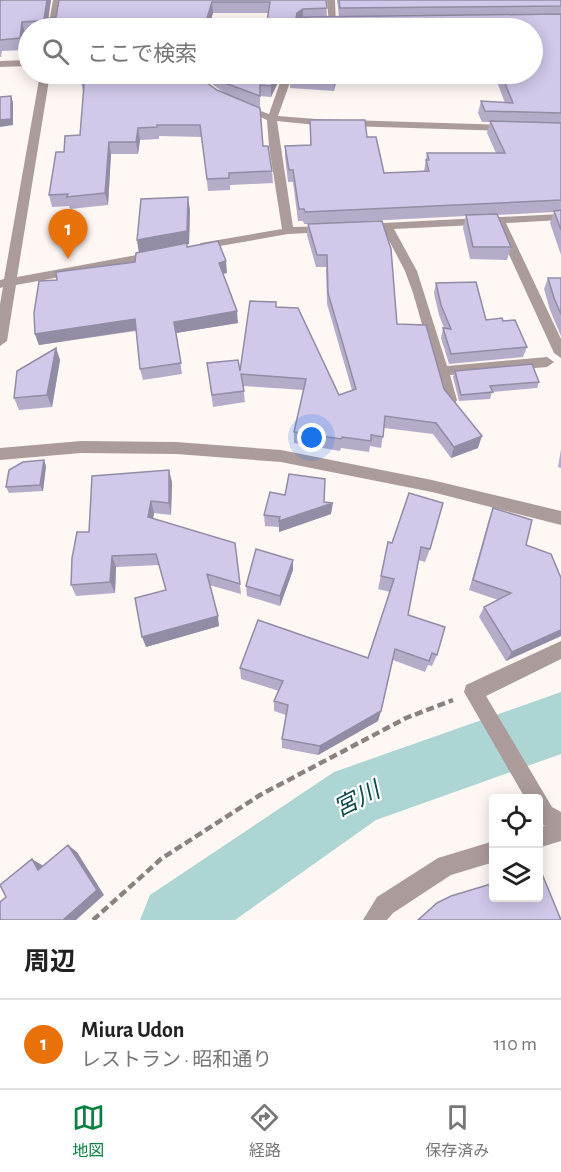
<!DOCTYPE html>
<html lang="ja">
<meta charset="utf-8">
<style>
body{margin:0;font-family:"Alegreya Sans","Noto Sans JP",sans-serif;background:#f6f6f6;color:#222}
.controls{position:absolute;right:18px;bottom:18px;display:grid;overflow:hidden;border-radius:6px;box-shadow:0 3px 15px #0003}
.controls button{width:54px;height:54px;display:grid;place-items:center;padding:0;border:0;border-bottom:2px solid #e0e0e0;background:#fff;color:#222;font:30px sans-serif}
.you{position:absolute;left:312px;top:438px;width:21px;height:21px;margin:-15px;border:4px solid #fff;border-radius:50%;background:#1a73e8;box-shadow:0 0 0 9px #1a73e833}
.badge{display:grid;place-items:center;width:39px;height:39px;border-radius:50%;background:#0b8043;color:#fff;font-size:20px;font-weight:700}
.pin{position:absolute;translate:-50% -50px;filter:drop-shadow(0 2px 3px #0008)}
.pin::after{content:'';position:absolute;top:32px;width:21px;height:18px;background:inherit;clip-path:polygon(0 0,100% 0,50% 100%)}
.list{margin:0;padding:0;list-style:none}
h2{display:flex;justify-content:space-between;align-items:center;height:78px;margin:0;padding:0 24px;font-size:26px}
h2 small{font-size:20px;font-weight:400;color:#767676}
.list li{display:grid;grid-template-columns:39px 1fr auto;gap:18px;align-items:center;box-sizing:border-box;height:90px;padding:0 24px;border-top:2px solid #e0e0e0}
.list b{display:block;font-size:22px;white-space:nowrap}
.list p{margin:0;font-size:20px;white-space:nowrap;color:#767676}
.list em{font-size:20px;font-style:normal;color:#767676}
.icon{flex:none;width:33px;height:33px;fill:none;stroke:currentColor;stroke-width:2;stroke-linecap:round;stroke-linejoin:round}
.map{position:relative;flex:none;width:561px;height:920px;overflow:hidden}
.search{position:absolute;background:#fff;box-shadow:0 3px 15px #0003;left:18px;right:18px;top:18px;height:66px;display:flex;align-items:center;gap:15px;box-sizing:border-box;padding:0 21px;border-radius:33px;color:#767676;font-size:22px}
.sheet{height:168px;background:#fff}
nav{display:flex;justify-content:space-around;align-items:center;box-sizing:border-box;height:84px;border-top:2px solid #e0e0e0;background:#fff;font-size:16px;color:#767676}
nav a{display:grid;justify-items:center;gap:3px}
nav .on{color:#0b8043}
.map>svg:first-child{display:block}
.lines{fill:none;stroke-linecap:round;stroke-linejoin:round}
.river{fill:#acd5d4;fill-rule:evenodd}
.path{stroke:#8c817d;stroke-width:4.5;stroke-dasharray:8 4;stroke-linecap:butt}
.minor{fill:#ac9b9b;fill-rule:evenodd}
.wall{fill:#b4acc9}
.shaded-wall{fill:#928ca4}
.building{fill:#d1c8ea;stroke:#928ca4;stroke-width:1.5}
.labels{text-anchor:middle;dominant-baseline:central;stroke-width:4.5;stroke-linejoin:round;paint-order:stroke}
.near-water-label{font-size:24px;font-style:italic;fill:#0e4b4b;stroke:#fff}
</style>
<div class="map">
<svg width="561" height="920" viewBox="0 0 561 920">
<rect width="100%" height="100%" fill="#fff7f4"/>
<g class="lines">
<path class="river" d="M561,692V754L376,820L235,920H140L150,895L334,772Z"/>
<path class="path" d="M93,920L161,859L260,795L406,718L453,700"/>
<path class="minor" d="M53,0H61L56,28H48Z
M327,0H335L336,26L329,24Z
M28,60V66L0,67V61Z
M40,74H50L17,277L153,252L159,256L153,260L16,285L7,341L0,346V304L3,287L0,288V280L4,279Z
M283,74H293L278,116L316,119L507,125L512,128L507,131L316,125L277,121L293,227L328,226L334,229L328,232L288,234L197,250L195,247L201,243L282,229L269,146L267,120L237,107L242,104L269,114Z
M561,214V220L506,223L561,339V358L554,353L495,224L394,229L417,271L447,366L547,357L554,362L547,367L450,375L457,400L455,404H445L413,293L405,271L383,229L364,230L358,227L364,224Z
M81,441L176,442L281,450L432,480L561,511V525L432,492L281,462L176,454L81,453L0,460V448Z
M561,641V659L486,696L552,807L561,812V841L538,848V827L545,826L538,822V798H525L464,692L466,685Z
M494,841V862L451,875L393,913L387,920H363L377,897L438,858Z"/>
</g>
<path class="wall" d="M0,0H51L48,18L56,17L59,0H326L327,17H339L337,0H561V255L550,223L554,212L497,215L511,247L507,260L470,259L463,228L466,216L367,221L397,324L444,389L478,448L451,458L433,434L384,428L381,448L370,446L369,452L341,448L340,451L294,443V432L304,390L243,386L245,402L213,407L207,363L240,371L276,307L339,395L352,390L327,304L326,267H316L307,235L308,224H304L303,221H298L293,182H288L285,157V146L310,145V120L367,137L384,173L424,171L427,153H496L487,133L490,122H482L478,113L481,101L505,103L494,74H532V28H266L268,13H213L208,28H28V33H25L23,50L2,51L1,57H0Z
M81,74H282L271,97L260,96V108L226,94L205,79H201L263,146L272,171L273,183L230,185V190L208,191L202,137L159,136V139L140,140L138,154H111L108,205L70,209L69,206L52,207L49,195L64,152L80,135L84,91H83L80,79Z
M291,74H338L334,91L290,88Z
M190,210L189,244H187V246L227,273L223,274L238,323L176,333L182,374L143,380L140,369L136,331L39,345L35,334L57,280L135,262L139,252L137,240Z
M548,278H561V336L550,310L544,289Z
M436,283L486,320L503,321L527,347L523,357L449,364L441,338L443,328H444L439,315L434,293Z
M56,348L60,360L52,407L19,410L14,398Z
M455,371L539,382L537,388L492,392L490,399L459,401L453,377Z
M561,449V468L558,467Z
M46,466L43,491L9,493L6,487Z
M172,482L171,515L154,513L153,519L235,543L241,594L209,585L219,626L146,647L166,590L159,565L116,567L115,593L76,596L71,585L89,532Z
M409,493L430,549L425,562L418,560L408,615L437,655L432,666L428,665L425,672L393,660L381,711L378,721L318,755L282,748V739L286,715L274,711V701L279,691L241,679L240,668L368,658L390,592L378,589L388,542L392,543Z
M324,502L331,514L279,532V527L265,526L264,515Z
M493,508L526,545L561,578V636L506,661L479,617L484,607L498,600L469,590L489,519Z
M293,570L280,606L247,596L246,586Z"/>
<path class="shaded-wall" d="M47,0H51L48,21L44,19Z
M212,2L213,13L208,28H204Z
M303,9V20L296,18L297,13Z
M22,22L25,33L23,50L20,38Z
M277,74H282L271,97V86Z
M336,74H338L334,91L335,79Z
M11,96L13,102V125L0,127V120Z
M138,128L140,140L138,154L136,142Z
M109,142L111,154L108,205L105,193Z
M188,197L190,210L189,244L139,253L137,240Z
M226,261L227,273L220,274L219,263Z
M237,311L238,323L176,333L174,322Z
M135,319L137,330L39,345L35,334Z
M56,348L60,360L52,407L47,395Z
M482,436L478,448L451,458L454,447Z
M44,460L46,466L43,491L40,485Z
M169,470L172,482L171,515L169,503Z
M151,501L154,513L151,528L148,517Z
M333,503L331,514L279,532V521Z
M112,556L116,567L115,593L110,582Z
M293,560V570L280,606V596Z
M218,616L219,626L146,647L142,637Z
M561,630V636L506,661L512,652Z
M381,711L378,721L318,755L320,746Z
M68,845L77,852L104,895L76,920H63Z
M32,859L42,865L48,876L38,870Z"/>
<path class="building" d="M0,0H47L44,19L56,17L59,0H326L327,8L303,9L297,13L296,18L309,17L561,14V113L485,111L481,101L513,103L501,74H532V28H266L270,2H212L204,28H68L69,19L22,22L20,38L0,40Z
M339,0H561V6L340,8Z
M81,74H195L196,75L217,90L260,108L263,146H268L272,171L229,173V178L207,179L200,125H157V127L138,128L136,142H109L105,193L67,197L68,194L49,195L56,152H64L65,136L80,135L84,85L83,79H80Z
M213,74H277L271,86L260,85V96L225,83Z
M291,74H336L335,79L290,77Z
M11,96V119L0,120V97Z
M310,120H365L367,137H376L384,173L429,171L426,160H429L427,153H505L490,121L561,123V200L305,212L304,209H299L293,170H289L285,146L311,145Z
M188,197L187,231L137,240L141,199Z
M561,210V230L554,211Z
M497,214L511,247H473L466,215Z
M382,221L391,249L397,324L426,325L444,389L482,436L454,447L436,423L385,416L383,437L371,435V441L342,437L341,439L294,432L306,379L241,374L244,391L212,395L207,363L238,360L240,371L250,301L276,302V307L298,308L339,395L356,389L328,293L327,255H317L308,224Z
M218,241L226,261L219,263L237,311L174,322L181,363L140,369L135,319L35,334L34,313L39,281L57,280L56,272L135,262L136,253L187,243V247Z
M548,278H561V314L554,298Z
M476,282L486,320L502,318L503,321L515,320L527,347L451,354L443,328L451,329L441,305L436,283Z
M56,348L47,395L14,398L17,371Z
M532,364L539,382L490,386L493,392L461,395L455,371Z
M44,460L40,485L6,487L9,470L23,462Z
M169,470V503L151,501L148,517L235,543L240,584L207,574L218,616L142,637L135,598L166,590L156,554L112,556L110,582L71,585L72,558L77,532H89L92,476Z
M289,474L325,479L324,502L333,503L279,521L280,517L264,515L270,492L285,495Z
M409,493L443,503L430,549L421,547L408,615L445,627L437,655L432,653L429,661L395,649L381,711L320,746L282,739L288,705L274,701L283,681L240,668L258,620L368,658L394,579L381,576L388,542L392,543Z
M493,508L532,520L526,545L551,554L561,578V630L512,652L484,607L511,593L473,580Z
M256,549L293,560L280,596L246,586Z
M68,845L97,890L63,920H0V902L6,897L0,885L32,859L38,870Z
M540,869L561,920H418L437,903L451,896L494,883V897H538V870Z"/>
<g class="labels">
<g class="near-water-label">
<text transform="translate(357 800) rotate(-27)">宮川</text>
</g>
</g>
</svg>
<div class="controls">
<button><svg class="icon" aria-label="locate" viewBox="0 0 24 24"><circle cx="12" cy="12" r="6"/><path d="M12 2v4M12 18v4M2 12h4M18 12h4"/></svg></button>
<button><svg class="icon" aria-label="layers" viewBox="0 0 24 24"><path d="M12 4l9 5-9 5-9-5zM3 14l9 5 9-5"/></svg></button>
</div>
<div class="you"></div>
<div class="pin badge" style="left:68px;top:259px;background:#e8710a">1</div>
<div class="search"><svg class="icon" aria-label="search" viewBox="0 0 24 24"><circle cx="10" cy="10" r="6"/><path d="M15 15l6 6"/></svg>ここで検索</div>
</div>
<section class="sheet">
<h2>周辺<small></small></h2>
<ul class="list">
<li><span class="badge" style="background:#e8710a">1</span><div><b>Miura Udon</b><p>レストラン · 昭和通り</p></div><em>110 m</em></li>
</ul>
</section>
<nav>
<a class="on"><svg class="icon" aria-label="map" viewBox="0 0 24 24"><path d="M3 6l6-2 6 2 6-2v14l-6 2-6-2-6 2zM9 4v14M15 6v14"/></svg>地図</a>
<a><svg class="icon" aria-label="directions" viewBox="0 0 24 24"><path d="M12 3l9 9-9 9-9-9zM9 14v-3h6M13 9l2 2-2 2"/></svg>経路</a>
<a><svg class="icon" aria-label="saved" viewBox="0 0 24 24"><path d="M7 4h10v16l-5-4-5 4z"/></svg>保存済み</a>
</nav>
